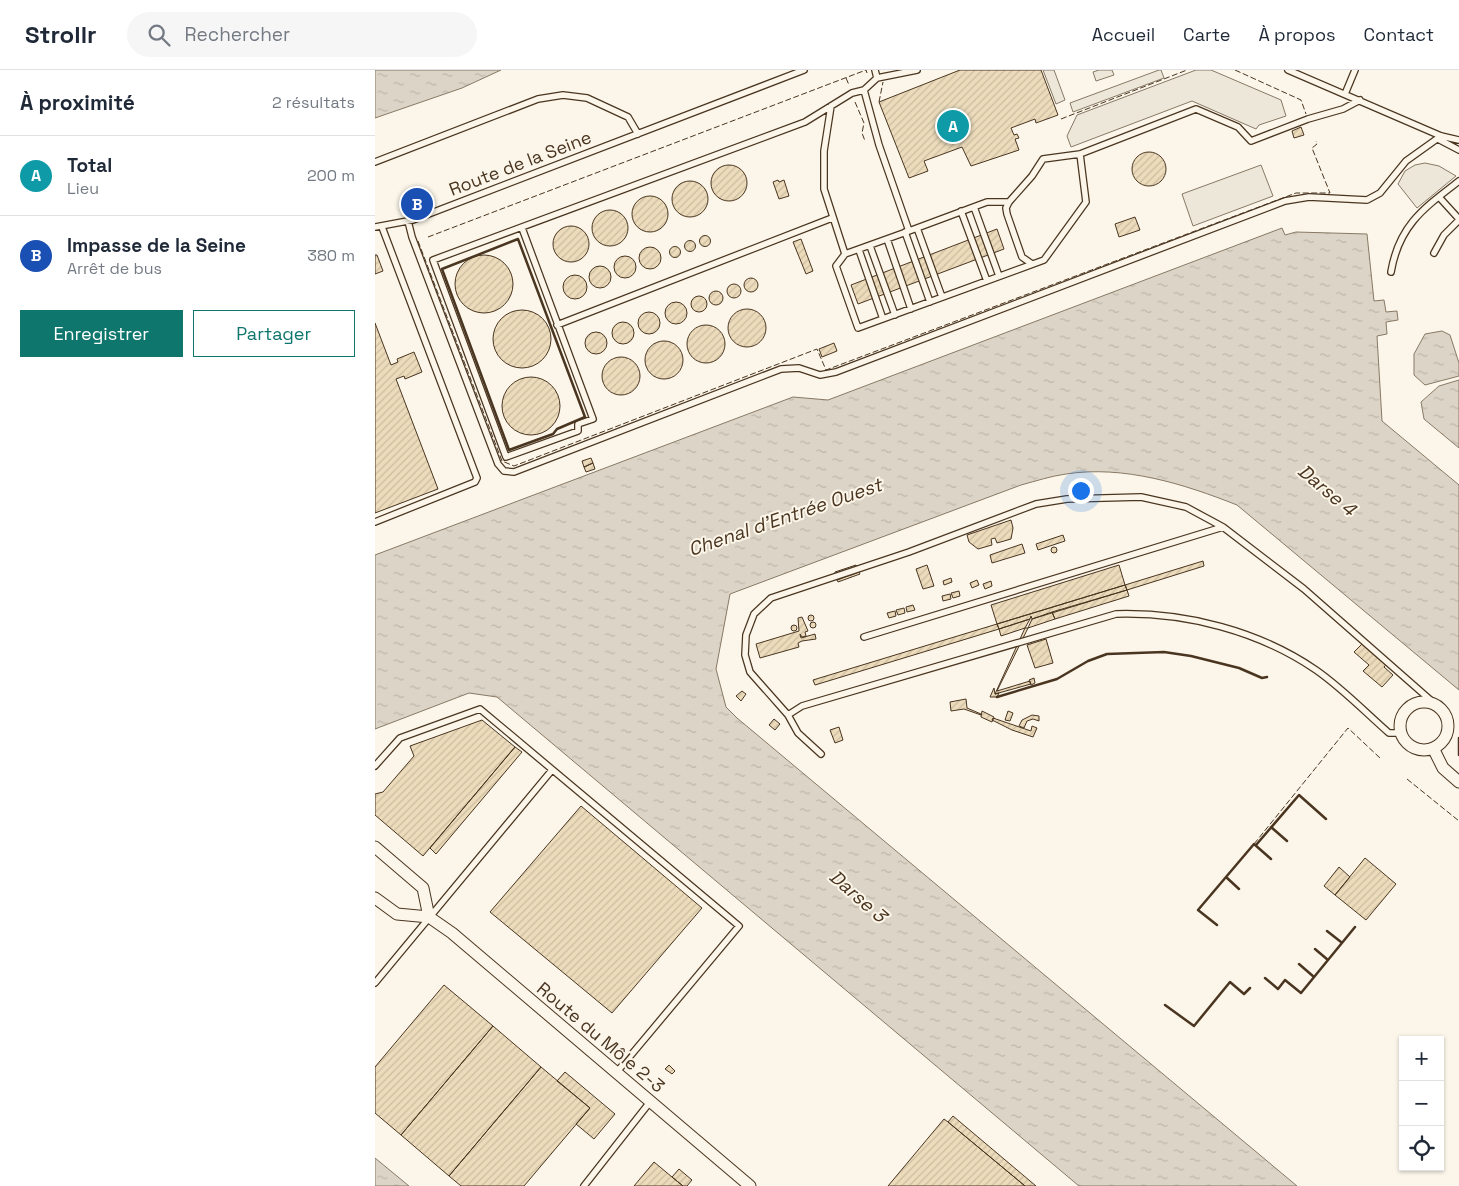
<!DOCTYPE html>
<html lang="fr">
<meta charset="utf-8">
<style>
body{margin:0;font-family:"Space Grotesk",sans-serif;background:#f6f6f7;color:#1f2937}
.controls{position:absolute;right:15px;bottom:15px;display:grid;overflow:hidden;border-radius:0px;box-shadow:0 1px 4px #0004}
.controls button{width:45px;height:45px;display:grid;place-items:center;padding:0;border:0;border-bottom:1px solid #e0e1e3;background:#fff;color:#1f2937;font:25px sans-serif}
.you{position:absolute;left:705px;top:420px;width:18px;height:18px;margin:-12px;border:4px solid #fff;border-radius:50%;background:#1a73e8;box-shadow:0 0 0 8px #1a73e833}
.badge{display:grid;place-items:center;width:32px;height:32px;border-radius:50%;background:#0f766e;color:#fff;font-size:16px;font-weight:700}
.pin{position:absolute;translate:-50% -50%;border:2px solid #fff;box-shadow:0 1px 5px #0006}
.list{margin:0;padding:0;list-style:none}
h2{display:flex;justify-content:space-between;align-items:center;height:65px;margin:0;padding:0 20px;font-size:21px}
h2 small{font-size:16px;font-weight:400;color:#747a83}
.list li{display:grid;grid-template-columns:32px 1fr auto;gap:15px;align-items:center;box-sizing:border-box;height:80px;padding:0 20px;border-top:1px solid #e0e1e3}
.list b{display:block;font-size:19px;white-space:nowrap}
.list p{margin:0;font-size:16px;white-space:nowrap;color:#747a83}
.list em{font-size:16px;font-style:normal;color:#747a83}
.actions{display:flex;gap:10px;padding:15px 20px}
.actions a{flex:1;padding:11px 0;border:1px solid #0f766e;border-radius:0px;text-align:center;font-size:18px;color:#0f766e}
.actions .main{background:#0f766e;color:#fff}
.icon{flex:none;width:28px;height:28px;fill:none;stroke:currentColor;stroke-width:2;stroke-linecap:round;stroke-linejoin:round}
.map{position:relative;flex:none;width:1084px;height:1116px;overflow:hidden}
header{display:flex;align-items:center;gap:30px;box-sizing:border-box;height:70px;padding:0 25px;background:#fff;border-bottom:1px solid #e0e1e3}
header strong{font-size:24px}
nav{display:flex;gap:28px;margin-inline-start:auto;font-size:18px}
.search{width:350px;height:45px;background:#f6f6f7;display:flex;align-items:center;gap:12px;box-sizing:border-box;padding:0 18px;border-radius:28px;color:#747a83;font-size:19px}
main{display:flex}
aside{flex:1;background:#fff}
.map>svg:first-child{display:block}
.parking{fill:#ede7d9;stroke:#887966}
.water{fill:url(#water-ripples);stroke:#887966}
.building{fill:url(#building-hatch);stroke:#4a3520}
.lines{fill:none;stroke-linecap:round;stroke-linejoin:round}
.lane-casing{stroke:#4a3520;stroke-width:8}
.street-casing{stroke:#4a3520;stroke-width:13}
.lane{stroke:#fbf6e9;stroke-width:5.5}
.street{stroke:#fbf6e9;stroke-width:11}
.fence{stroke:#4a3520;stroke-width:1;stroke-dasharray:6 2.5;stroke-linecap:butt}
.wall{stroke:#4a3520;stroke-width:2.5}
.labels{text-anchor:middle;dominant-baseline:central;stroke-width:4;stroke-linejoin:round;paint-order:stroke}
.street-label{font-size:18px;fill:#4a3520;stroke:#fbf6e9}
.water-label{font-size:19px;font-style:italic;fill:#4a3520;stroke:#fbf6e9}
</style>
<header>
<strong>Strollr</strong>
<div class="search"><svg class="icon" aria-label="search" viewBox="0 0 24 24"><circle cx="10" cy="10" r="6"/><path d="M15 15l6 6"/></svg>Rechercher</div>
<nav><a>Accueil</a><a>Carte</a><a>À propos</a><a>Contact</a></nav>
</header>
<main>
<aside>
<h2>À proximité<small>2 résultats</small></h2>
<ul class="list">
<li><span class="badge" style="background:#0f9aa8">A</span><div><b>Total</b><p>Lieu</p></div><em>200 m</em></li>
<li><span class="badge" style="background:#1a4fb4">B</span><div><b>Impasse de la Seine</b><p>Arrêt de bus</p></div><em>380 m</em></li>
</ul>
<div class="actions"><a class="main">Enregistrer</a><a>Partager</a></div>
</aside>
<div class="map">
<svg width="1084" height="1116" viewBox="0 0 1084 1116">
<defs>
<pattern id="water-ripples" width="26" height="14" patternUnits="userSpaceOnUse" patternTransform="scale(1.25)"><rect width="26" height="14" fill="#dcd4c6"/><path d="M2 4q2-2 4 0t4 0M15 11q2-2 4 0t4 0" fill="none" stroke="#beb7aa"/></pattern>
<pattern id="building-hatch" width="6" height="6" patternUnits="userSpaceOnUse" patternTransform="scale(1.25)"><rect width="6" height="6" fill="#ecdcbc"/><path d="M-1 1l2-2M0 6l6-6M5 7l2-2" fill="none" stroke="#ccbda1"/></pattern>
</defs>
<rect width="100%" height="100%" fill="#fbf6e9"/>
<path class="parking" d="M668,0H679L690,30L681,34Z
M724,0H737L739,5L721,11L718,2Z
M784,0H786L789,8L698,42L695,33Z
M821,0H836L906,30L911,46L884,55L881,59L817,31L696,77L692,66L702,45Z
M1050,93L1064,96L1081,106L1042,138L1023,114L1030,101L1040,95Z
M886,95L898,126L818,156L807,124Z"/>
<path class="water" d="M0,0H126L87,18L0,48Z
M907,158L910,165L921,162L992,164L999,231L1009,230L1011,242L1022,241L1023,250L1011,252L1012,264L1002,266L1007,351L1084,415V620L862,435C809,414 749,395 691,404C676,406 661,411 646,415L355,524L341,599L351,637L362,648L922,1116H704L122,627L94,623L0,659V485L418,327L453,330Z
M1067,261L1075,265L1084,293V306L1050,315L1039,305V284L1050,264Z
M1084,310V378L1049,349L1046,332L1064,316Z
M0,1088L34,1116H0Z"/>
<path class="building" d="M585,0H666L683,45L661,53L660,49L636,58L639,65L642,64L644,68L640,69L644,80L596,96L587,77L549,91L553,101L534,108L504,32Z
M926,57L929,65L919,68L917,61Z
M757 99a17 17 0 1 1 34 0a17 17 0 1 1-34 0Z
M336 113a18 18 0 1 1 36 0a18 18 0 1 1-36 0Z
M403,110L404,112L409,110L414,126L404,129L398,112Z
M297 129a18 18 0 1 1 36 0a18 18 0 1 1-36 0Z
M257 144a18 18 0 1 1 36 0a18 18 0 1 1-36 0Z
M217 158a18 18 0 1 1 36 0a18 18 0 1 1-36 0Z
M760,147L765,160L744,167L740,154Z
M178 174a18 18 0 1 1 36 0a18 18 0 1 1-36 0Z
M622,159L629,179L483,234L476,215Z
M324.5 171a5.5 5.5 0 1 1 11 0a5.5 5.5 0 1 1-11 0Z
M426,169L438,201L431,204L418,172Z
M309.5 176a5.5 5.5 0 1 1 11 0a5.5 5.5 0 1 1-11 0Z
M294.5 182a5.5 5.5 0 1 1 11 0a5.5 5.5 0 1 1-11 0Z
M264 188a11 11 0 1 1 22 0a11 11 0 1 1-22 0Z
M0,185H2L8,201L0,204Z
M80 214a29 29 0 1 1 58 0a29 29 0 1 1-58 0Z
M239 197a11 11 0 1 1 22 0a11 11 0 1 1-22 0Z
M214 207a11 11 0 1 1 22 0a11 11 0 1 1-22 0Z
M188 217a12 12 0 1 1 24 0a12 12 0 1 1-24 0Z
M369 215a7 7 0 1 1 14 0a7 7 0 1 1-14 0Z
M352 221a7 7 0 1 1 14 0a7 7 0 1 1-14 0Z
M334 228a7 7 0 1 1 14 0a7 7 0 1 1-14 0Z
M316 234a8 8 0 1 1 16 0a8 8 0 1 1-16 0Z
M290 243a11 11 0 1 1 22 0a11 11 0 1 1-22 0Z
M353 258a19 19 0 1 1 38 0a19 19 0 1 1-38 0Z
M118 269a29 29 0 1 1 58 0a29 29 0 1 1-58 0Z
M263 253a11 11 0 1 1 22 0a11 11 0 1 1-22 0Z
M237 263a11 11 0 1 1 22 0a11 11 0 1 1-22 0Z
M0,253L16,295L23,292L22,289L39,282L47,302L30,309L29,306L21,309L63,419L0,443Z
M312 274a19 19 0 1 1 38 0a19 19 0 1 1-38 0Z
M210 273a11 11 0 1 1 22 0a11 11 0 1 1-22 0Z
M270 290a19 19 0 1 1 38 0a19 19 0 1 1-38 0Z
M459,273L462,281L447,287L444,279Z
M227 306a19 19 0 1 1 38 0a19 19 0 1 1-38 0Z
M127 336a29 29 0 1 1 58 0a29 29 0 1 1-58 0Z
M216,388L218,393L209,397L207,391Z
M218,393L220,399L211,402L209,397Z
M636,450L638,458L636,469L622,473L620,468L616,469L617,475L603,479L594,472L592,465Z
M688,465L690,471L663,480L661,474Z
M647,474L650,483L617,493L615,485Z
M676 480a3 3 0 1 1 6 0a3 3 0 1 1-6 0Z
M828,491L829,496L752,520L750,515Z
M481,495L482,497L460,504V502Z
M552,495L559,516L548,519L541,499Z
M744,495L750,515L622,554L616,535Z
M484,502L485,504L463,512L462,510Z
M576,508L577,512L569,515L568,511Z
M602,510L604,515L597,518L595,513Z
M616,511L617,516L610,519L608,514Z
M750,515L752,520L657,549L656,546L655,549L624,559L622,554Z
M752,520L754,526L680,549L677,542Z
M584,521L585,526L578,528L576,523Z
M575,524L576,529L568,531L567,526Z
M538,535L540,540L532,542L531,537Z
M529,538L530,543L523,545L521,540Z
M520,541L521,546L514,548L512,543Z
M677,542L680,549L653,558L657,549Z
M433 548a3 3 0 1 1 6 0a3 3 0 1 1-6 0Z
M427,547L433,561L430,562L431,566L427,567L425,564L426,568L440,564L441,569L427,571L423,573L424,577L385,588L381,574L424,561L423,548Z
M655,549L650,558L626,566L624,559Z
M435 555a3 3 0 1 1 6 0a3 3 0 1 1-6 0Z
M622,554L624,559L440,615L438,610Z
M416 558a3 3 0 1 1 6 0a3 3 0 1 1-6 0Z
M650,558H653L622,621L655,611L656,614L620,624Z
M671,569L678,593L660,598L652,575Z
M987,574L1011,595L1009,597L1018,605L1007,617L988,601L994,595L979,582Z
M659,608L660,613L656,615L654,610Z
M619,618L620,624L624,623L622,627H615Z
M367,621L371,624L366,631L361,626Z
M591,629L592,638L606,644V645L589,639L576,641L575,632Z
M607,641L619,647L617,652L606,647Z
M633,641L638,643L635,651L630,650Z
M657,645L664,646V651L658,649L652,651L649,658L644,656L647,650Z
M618,648L656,661L657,656L662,658L658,667L637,660L617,650Z
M399,649L405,654L400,660L394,655Z
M107,650L140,677L48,786L0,745V724L8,722L39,686L35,676Z
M464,657L468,670L460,673L455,660Z
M140,677L147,682L61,784L55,778Z
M206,736L327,838L237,943L115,842Z
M990,788L1021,814L991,850L960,825Z
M964,797L975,807L960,825L949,816Z
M69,915L118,956L26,1065L0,1043V997Z
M118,956L166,997L74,1106L26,1065Z
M294,995L300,1001L297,1004L290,999Z
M166,997L215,1038L149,1116H86L74,1106Z
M190,1002L240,1044L219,1069L201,1054L215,1038L182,1011Z
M578,1046L661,1116H650L573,1052Z
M569,1049L573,1052L650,1116H513Z
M279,1092L297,1107L308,1116H259Z
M304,1099L317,1110L312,1116H308L297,1107Z"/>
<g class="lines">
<defs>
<path id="lane" d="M500,0L502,8L489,20L504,75L534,161L612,132H634L657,106L668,89L705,84L821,39L863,57L876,71L933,49L968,39L985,30
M913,0L1066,66L1084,70
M502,8L542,0
M970,24L980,0
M456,36L449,81V119L470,184L534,161
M1063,69L1084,80
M0,92L163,29L188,25L212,28L253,47L263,64
M1064,127L1084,149
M634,132L631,138L632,144L647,187L657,194
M599,137L624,206
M586,141L612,211
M33,151L37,167L123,394L129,401L139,402L406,299L424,298L445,305L461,302L910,131L934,127L992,130L1005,123L1031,91L1066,66
M0,157L38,150L429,0
M147,158L218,349L203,354V361L131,387L58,190L430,52L477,23L489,20
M542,158L567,227
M530,162L555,232
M512,169L536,239
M495,176L520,245
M484,180L508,249
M1059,183L1069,165L1084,150
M470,184L461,196L483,258L669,190L711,132L705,84
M1016,202C1024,155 1049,138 1084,111
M182,255L457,148
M0,452L100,412L102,408L7,157
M489,567L848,457L929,519L1060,634
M413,645L375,602L370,585L371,565L379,544L396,528L534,482L661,434L692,429L766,427L811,437L848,457
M446,684L423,663L413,645L427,636L741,544C811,542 884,561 941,600C967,618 990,642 1014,663H1026
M0,696L25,668L105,639L364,856L241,1003
M0,913L177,700
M209,1116L275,1032"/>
<path id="street" d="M1025 656a24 24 0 1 1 48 0a24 24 0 1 1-48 0Z
M1058,678L1068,698L1084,712
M0,777L48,818L54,847
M0,828L22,844L54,847L77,863L375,1116"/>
</defs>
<use href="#lane" class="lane-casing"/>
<use href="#street" class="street-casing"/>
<use href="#lane" class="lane"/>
<use href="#street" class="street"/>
<path class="fence" d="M860,0L926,30L931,44
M471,8L474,15
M480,32L489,53L487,63L490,71
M504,32L508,12
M686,49L812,0
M53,167L491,0L492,3
M43,171L127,391L139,396L442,279L451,300L921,123H955L937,78L942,74L941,71
M1032,709L1084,751
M879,774L973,658L1005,688"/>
<path class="wall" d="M143,169L210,347L182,359L178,364L134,380L67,199Z
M622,627L682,609L713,591L732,584L789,582L816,586L864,598L887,608L892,607
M1084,668V685
M896,757L912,771
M881,775L924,725L951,749
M851,807L864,819
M842,855L823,840L879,774L896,789
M952,861L966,872
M940,879L953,890
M924,894L939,907
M890,908L903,919L910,910L926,923L980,857
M790,935L819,956L855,912L869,924L875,918"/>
</g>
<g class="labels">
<g class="street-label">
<text transform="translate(145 93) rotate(-21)">Route de la Seine</text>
<text transform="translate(226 967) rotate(40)">Route du Môle 2-3</text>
</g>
<g class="water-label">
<text transform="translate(952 420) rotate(40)">Darse 4</text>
<text transform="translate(410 447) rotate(-19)">Chenal d'Entrée Ouest</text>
<text transform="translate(483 826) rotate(41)">Darse 3</text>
</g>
</g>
</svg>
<div class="controls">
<button>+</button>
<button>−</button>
<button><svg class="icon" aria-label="locate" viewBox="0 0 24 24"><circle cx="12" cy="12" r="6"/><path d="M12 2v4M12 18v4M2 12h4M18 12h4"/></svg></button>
</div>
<div class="you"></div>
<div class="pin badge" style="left:578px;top:56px;background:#0f9aa8">A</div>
<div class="pin badge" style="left:42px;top:134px;background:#1a4fb4">B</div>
</div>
</main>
